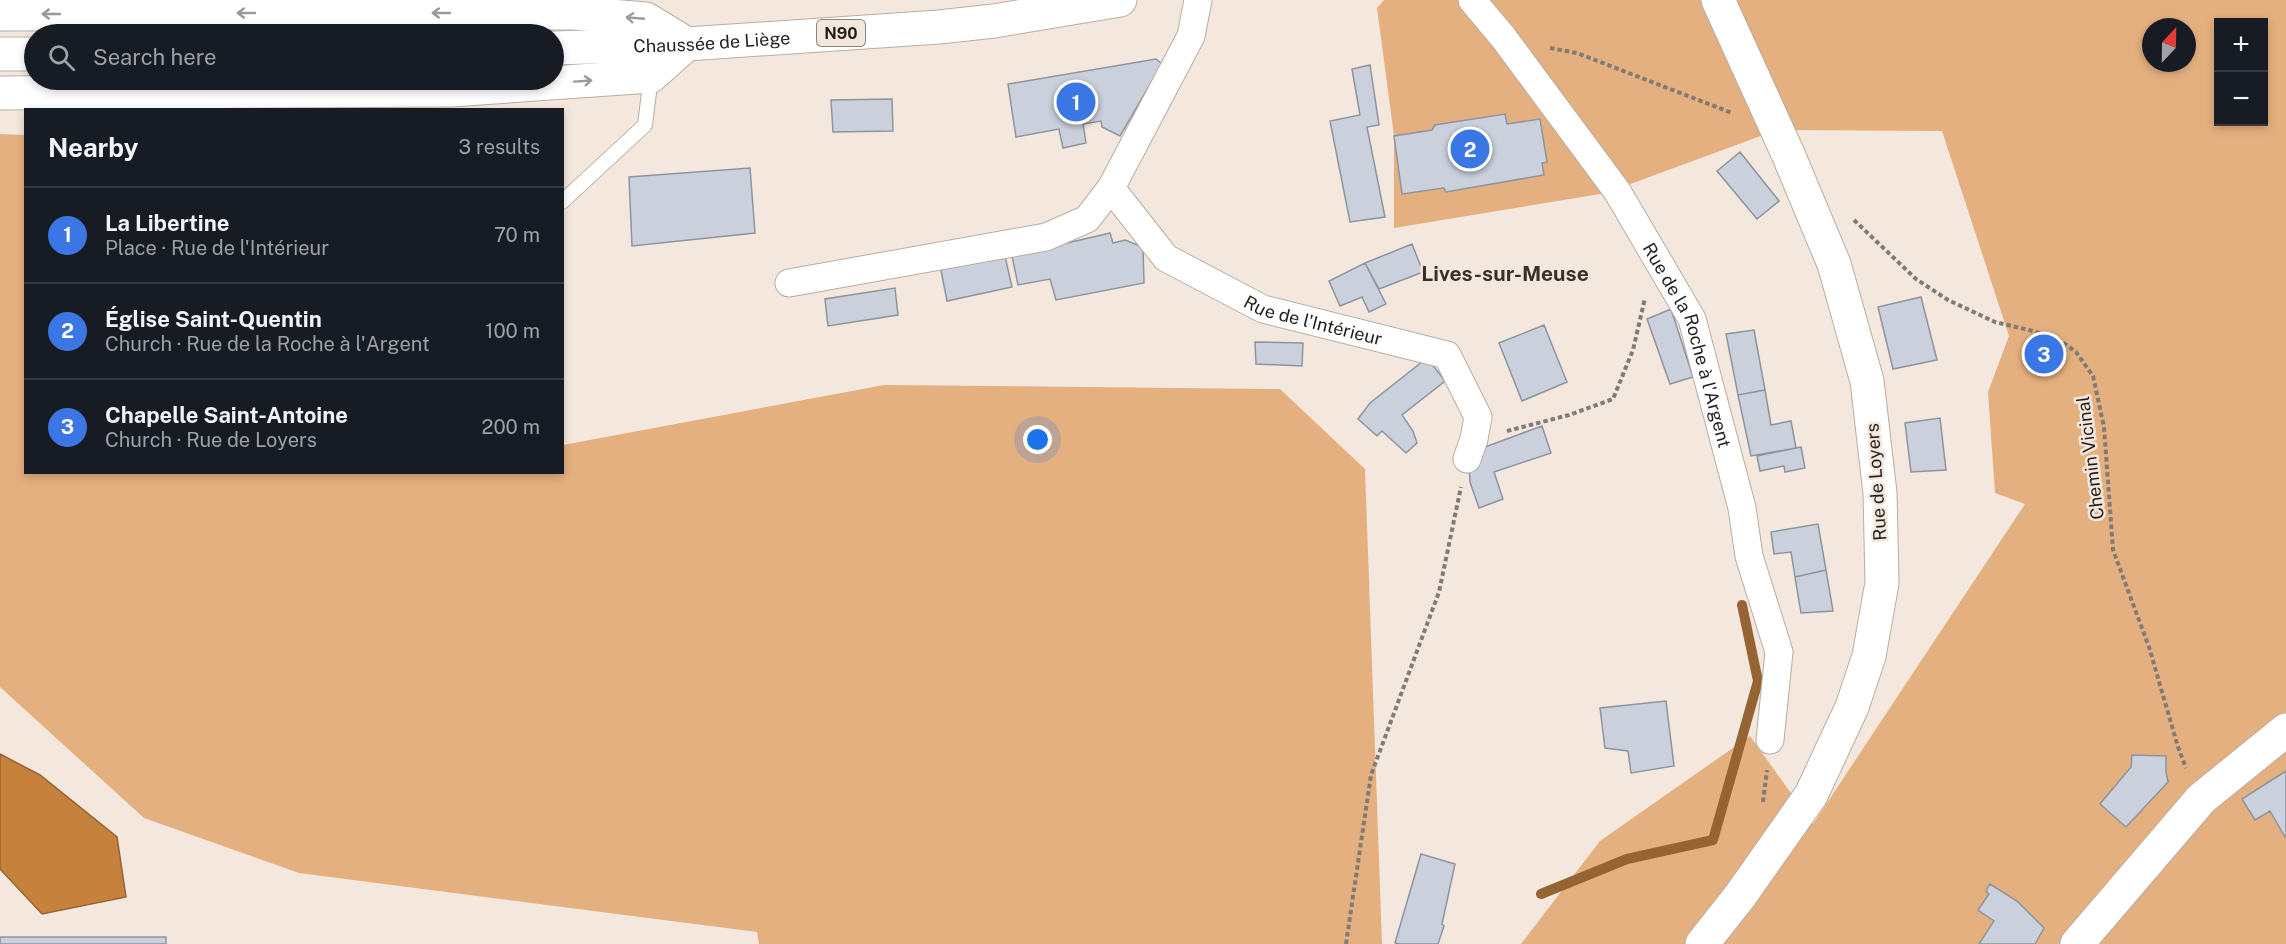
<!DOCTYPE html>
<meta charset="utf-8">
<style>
body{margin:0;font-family:"Public Sans",sans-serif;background:#242831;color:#f1f3f6}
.controls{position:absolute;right:18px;top:18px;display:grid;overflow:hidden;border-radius:0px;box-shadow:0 3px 9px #0003}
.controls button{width:54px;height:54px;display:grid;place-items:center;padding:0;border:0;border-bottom:2px solid #363941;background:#171b24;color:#f1f3f6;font:30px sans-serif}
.compass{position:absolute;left:2142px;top:18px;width:54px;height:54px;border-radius:50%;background:#171b24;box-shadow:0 3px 9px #0003;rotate:22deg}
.you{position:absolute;left:1038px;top:440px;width:21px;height:21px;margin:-15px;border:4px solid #fff;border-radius:50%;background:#1a73e8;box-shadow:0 0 0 9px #1a73e833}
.badge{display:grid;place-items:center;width:39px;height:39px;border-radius:50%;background:#3b76e5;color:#fff;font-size:20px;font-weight:700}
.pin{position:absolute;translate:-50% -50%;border:3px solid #fff;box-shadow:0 2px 6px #0006}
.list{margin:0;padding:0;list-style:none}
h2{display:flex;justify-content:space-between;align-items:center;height:78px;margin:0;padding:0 24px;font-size:26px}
h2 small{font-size:20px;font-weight:400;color:#9ea1a6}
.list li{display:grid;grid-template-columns:39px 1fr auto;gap:18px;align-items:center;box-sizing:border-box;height:96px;padding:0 24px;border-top:2px solid #363941}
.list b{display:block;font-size:22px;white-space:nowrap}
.list p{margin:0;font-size:20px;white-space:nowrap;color:#9ea1a6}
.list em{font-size:20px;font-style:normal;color:#9ea1a6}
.icon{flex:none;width:33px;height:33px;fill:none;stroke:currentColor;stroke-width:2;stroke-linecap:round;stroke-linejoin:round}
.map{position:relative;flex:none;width:2286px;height:944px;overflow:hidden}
.search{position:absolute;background:#171b24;box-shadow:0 3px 9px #0003;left:24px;top:24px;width:540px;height:66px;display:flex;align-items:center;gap:15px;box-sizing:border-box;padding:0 21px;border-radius:33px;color:#9ea1a6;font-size:22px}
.panel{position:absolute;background:#171b24;box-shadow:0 3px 9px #0003;left:24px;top:108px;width:540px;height:366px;border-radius:0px}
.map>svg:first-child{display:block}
.green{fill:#e5b07f;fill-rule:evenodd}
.water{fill:#c6823c;stroke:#956432;stroke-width:1.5}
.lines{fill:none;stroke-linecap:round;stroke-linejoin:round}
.stream{stroke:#956432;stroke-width:10}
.building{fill:#cad1dd;stroke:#8d949f;stroke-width:1.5}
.service-casing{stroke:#b8ada3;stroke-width:16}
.minor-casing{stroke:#b8ada3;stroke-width:29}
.tertiary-casing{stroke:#b8ada3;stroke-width:35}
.primary-casing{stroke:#b8ada3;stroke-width:35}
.path{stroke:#827b75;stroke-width:4;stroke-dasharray:4.5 3;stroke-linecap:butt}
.service{stroke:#fff;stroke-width:14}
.minor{stroke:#fff;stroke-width:27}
.tertiary{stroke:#fff;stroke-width:33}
.primary{stroke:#fff;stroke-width:33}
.oneway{stroke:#9c9a98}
.labels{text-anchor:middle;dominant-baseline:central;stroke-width:5;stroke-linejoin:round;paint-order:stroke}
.shield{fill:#f4e8de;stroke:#615b56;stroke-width:1.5}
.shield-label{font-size:16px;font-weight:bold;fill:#221e1b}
.street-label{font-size:18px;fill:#221e1b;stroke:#f4e8de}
.quarter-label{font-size:21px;font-weight:bold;fill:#393029;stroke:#f4e8de}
</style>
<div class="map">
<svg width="2286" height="944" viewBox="0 0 2286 944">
<rect width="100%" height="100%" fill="#f4e8de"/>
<path class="green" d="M1384,0H2286V944H1521L1600,841L1750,736L1813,824L2025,504L1995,493L1988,392L2009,336L1942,131L1777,130L1606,193L1394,228V136L1377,8ZM2218,22H2264V122H2218ZM2151,27H2187V63H2151Z
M0,134L25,135L26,472H562L563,445L884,385L1280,389L1365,469L1382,944H759L757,932L299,873L144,818L0,687Z"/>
<path class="water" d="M0,754L40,775L117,837L126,897L42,914L0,869Z"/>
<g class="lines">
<path class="stream" d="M1541,894L1627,859L1713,840L1758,681L1742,605"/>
</g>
<path class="building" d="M1156,59L1162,64L1120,136L1102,127L1101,121L1083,124L1086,143L1063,148L1059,129L1016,137L1008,84Z
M1370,65L1379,125L1367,127L1385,217L1350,222L1330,121L1360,115L1352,69Z
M892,99L893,131L833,132L831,100Z
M1505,114L1507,124L1540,119L1547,162L1542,163L1544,175L1446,192L1444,188L1402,194L1394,136L1432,130L1435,125Z
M1740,152L1779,201L1757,219L1717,171Z
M750,168L755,233L632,246L629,177Z
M1110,233L1113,243L1125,240L1143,247L1144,283L1056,300L1050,279L1018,285L1012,256Z
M1412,244L1423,272L1379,289L1365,263Z
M1004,252L1012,287L947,301L940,265Z
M1365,263L1386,304L1369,312L1362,297L1340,306L1329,281Z
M895,288L898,315L828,326L825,299Z
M1921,297L1937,360L1893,369L1878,307Z
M1671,309L1693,377L1670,384L1647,319Z
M1544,325L1567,382L1522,401L1499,343Z
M1754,330L1765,390L1738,395L1726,334Z
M1255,342L1303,343L1302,366L1256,364Z
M2033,343L2057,345L2055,365L2031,363Z
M1427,358L1445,381L1402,415L1413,431L1417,443L1406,453L1382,431L1377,436L1358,419L1370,403Z
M1765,390L1771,425L1791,421L1796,448L1751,456L1738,395Z
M1940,418L1946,470L1911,472L1905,423Z
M1542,426L1551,453L1494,472L1503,499L1479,508L1470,482L1469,465L1474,451Z
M1801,447L1805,468L1785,472L1784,466L1760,471L1757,456Z
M1818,524L1826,570L1795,577L1791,552L1774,554L1771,532Z
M1826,570L1833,611L1801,613L1795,577Z
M1666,701L1674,766L1631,773L1628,751L1605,748L1600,708Z
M2132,755L2166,756V772L2168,782L2126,827L2100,804L2131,767Z
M2286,771V836L2285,837L2270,811L2255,820L2242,799Z
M1421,854L1455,864L1442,924L1444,926L1438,944H1400L1395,943Z
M1990,884L2017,901L2044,928L2035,944H1979L1994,921L1978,910L1989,894L1986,891Z
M0,937H166V944H0Z"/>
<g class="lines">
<defs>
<path id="service" d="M562,202L645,125L651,76"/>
<g id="minor">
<path id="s1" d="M1472,0L1503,37L1617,191L1692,319L1742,508L1749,556L1779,652L1770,740"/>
<path id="s2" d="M1111,188L1166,258L1263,309L1447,355L1478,417L1474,439L1467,459"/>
<path d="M789,283L1046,237L1087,219L1111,188L1191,36L1198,0"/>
</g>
<path id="tertiary" d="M1702,944L1740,896L1811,795L1852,707L1869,656L1882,583L1880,493L1867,381L1834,264L1788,154L1718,0
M2077,944L2201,799L2286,730"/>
<g id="primary">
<path d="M0,14L575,13L646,19L687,44"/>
<path id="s3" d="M554,48L687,44L939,27L994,21L1120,0"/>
<path d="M0,54H34"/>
<path d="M0,93L452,90L651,76L687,44"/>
</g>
</defs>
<use href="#service" class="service-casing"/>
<use href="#minor" class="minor-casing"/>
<use href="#tertiary" class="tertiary-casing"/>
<use href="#primary" class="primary-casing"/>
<path class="path" d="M1550,48L1577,53L1732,113
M1854,220L1916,279L1948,300L1995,322L2033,331L2061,341L2076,352L2093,376L2104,427L2113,550L2149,647L2178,747L2186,768
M1507,431L1569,415L1613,399L1633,350L1645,298
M1763,802L1767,770
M1346,944L1371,775L1439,592L1461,487"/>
<use href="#service" class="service"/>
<use href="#minor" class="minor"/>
<use href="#tertiary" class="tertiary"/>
<use href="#primary" class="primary"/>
</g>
<defs><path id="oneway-shaft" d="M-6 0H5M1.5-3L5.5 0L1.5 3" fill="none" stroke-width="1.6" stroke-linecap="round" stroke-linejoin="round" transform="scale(1.5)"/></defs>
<g class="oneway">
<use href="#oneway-shaft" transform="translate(246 13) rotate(180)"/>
<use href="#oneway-shaft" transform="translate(441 13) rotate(180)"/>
<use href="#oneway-shaft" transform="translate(51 14) rotate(180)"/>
<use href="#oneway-shaft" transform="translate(635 18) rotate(-175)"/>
<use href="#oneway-shaft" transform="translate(583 81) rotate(-4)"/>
</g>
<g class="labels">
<rect class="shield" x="817" y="20" width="48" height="26" rx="4.5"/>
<g class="shield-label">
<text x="841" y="33">N90</text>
</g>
<g class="street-label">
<text stroke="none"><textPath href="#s3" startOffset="158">Chaussée de Liège</textPath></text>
<text stroke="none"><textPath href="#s2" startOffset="250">Rue de l'Intérieur</textPath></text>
<text stroke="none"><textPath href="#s1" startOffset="411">Rue de la Roche à l'Argent</textPath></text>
<text transform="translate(2090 458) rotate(-97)">Chemin Vicinal</text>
<text transform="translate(1876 482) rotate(-94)">Rue de Loyers</text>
</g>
<g class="quarter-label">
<text x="1505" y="273">Lives-sur-Meuse</text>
</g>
</g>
</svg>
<div class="controls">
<button>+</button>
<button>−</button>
</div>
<svg class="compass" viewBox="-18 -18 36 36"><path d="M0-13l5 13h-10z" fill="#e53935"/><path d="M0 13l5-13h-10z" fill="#9ea1a6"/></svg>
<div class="you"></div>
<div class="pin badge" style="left:1076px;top:102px">1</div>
<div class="pin badge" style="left:1470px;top:149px">2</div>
<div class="pin badge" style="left:2044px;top:354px">3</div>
<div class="search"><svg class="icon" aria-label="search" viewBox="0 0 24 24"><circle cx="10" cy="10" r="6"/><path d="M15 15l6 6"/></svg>Search here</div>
<section class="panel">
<h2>Nearby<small>3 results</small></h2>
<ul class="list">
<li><span class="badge">1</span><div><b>La Libertine</b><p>Place · Rue de l'Intérieur</p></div><em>70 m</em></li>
<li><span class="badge">2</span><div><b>Église Saint-Quentin</b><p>Church · Rue de la Roche à l'Argent</p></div><em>100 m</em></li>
<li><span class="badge">3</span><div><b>Chapelle Saint-Antoine</b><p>Church · Rue de Loyers</p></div><em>200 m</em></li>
</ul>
</section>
</div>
